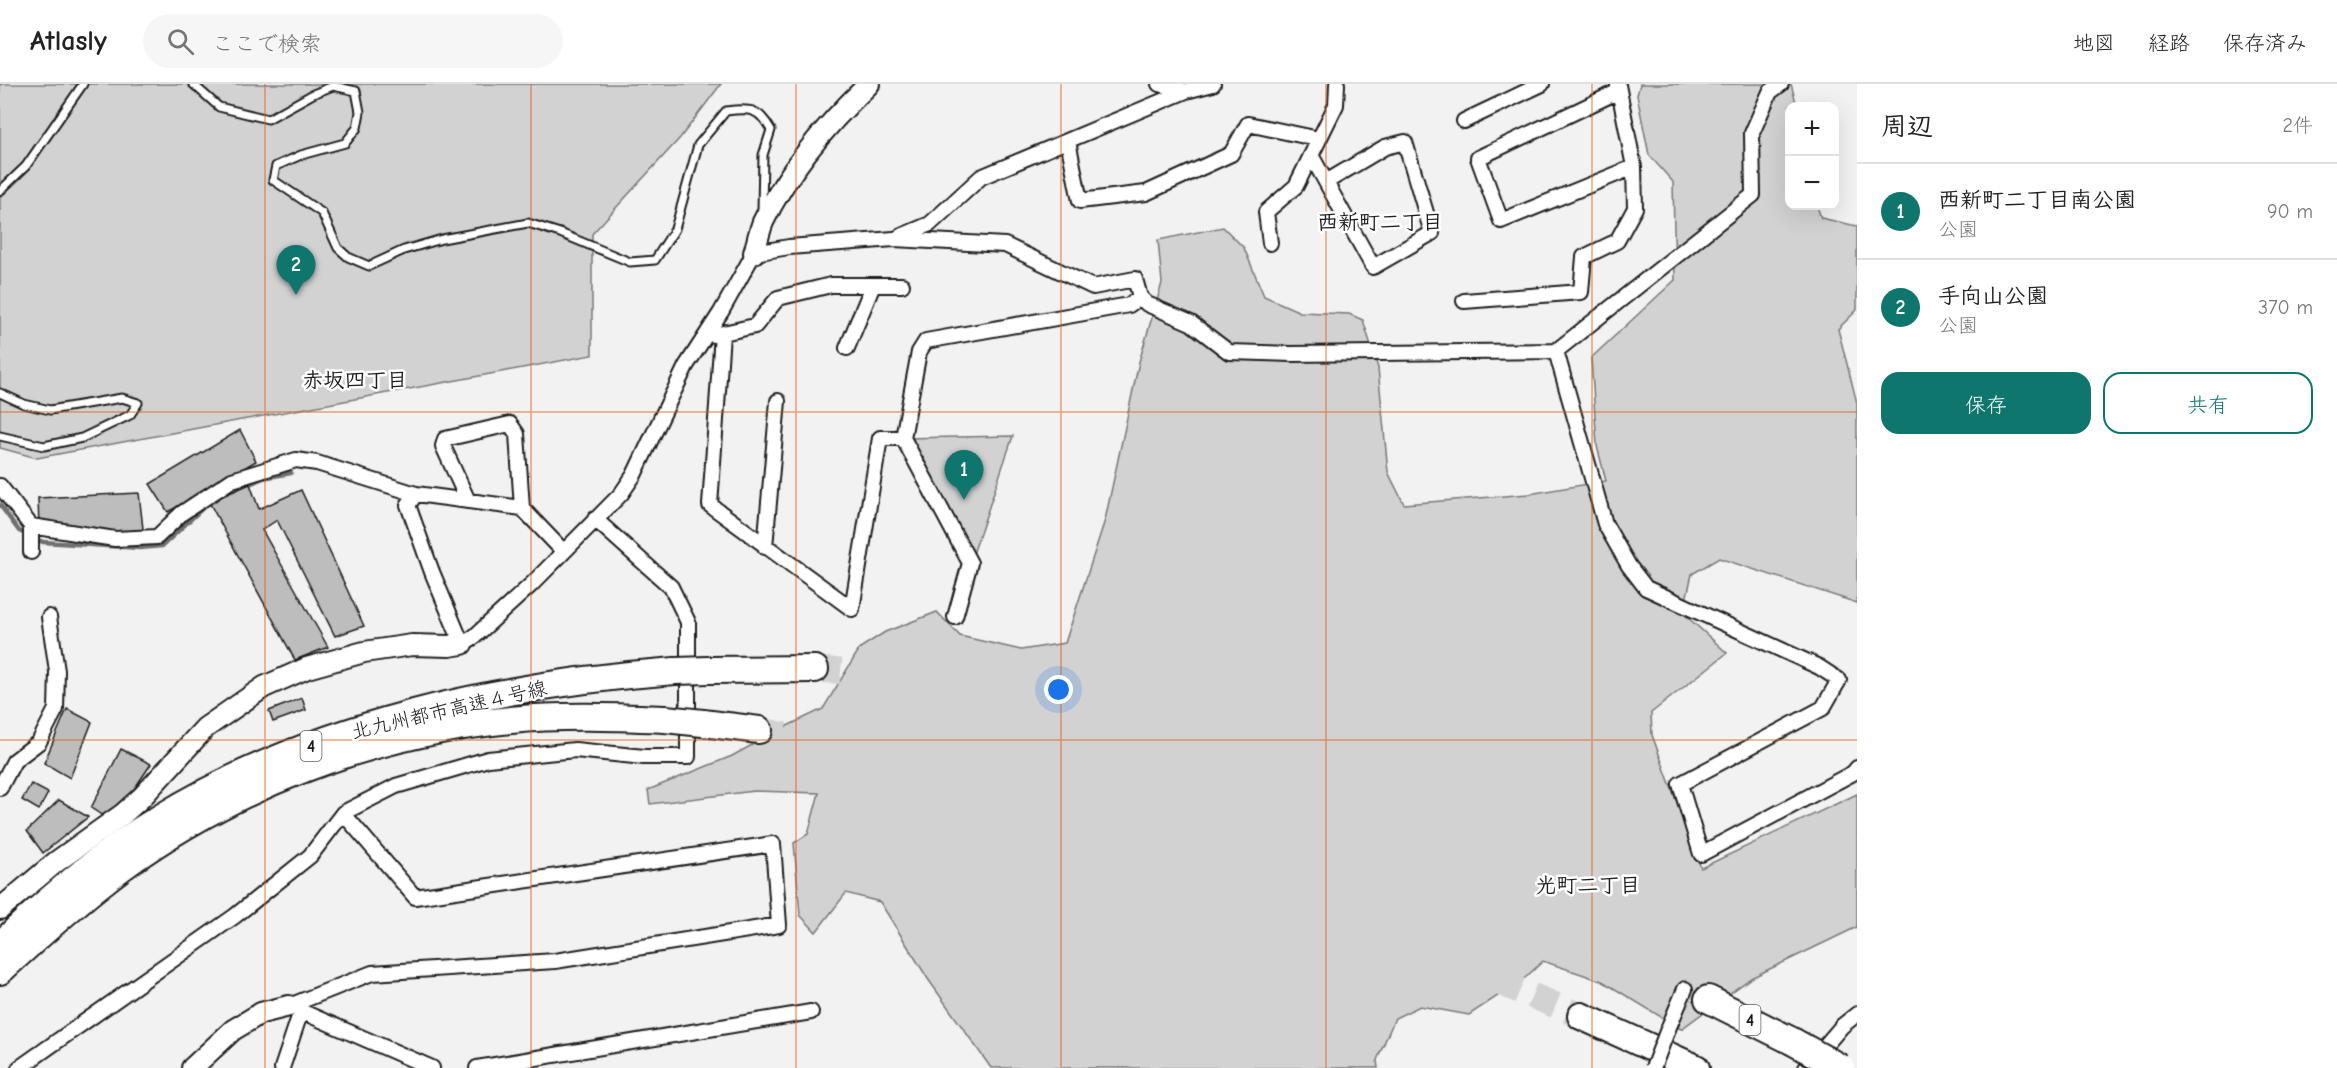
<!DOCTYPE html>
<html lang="ja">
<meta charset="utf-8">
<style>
body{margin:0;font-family:"Comic Neue","Klee One",sans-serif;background:#f6f6f6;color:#222}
.controls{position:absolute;right:18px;top:18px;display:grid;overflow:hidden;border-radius:12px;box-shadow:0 6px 24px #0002}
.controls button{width:54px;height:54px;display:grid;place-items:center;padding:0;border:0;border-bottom:2px solid #e0e0e0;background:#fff;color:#222;font:30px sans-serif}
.you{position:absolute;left:1059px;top:606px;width:21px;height:21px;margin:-15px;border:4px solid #fff;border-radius:50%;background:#1a73e8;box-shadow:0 0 0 9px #1a73e833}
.badge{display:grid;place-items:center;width:39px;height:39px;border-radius:50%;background:#0f766e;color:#fff;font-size:20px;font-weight:700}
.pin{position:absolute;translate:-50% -50px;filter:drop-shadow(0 2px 3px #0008)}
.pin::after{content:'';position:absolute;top:32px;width:21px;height:18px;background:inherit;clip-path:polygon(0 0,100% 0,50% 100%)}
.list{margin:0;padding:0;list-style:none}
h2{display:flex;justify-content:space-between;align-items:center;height:78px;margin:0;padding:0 24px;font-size:26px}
h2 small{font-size:20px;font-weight:400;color:#767676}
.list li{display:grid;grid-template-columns:39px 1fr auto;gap:18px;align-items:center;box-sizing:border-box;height:96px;padding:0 24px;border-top:2px solid #e0e0e0}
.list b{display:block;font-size:22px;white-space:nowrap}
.list p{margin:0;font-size:20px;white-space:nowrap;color:#767676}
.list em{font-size:20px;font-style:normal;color:#767676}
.actions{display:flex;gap:12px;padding:18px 24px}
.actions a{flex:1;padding:14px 0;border:2px solid #0f766e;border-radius:18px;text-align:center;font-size:21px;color:#0f766e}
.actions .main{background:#0f766e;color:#fff}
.icon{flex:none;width:33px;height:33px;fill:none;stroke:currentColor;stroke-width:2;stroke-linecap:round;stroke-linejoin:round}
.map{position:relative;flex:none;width:1857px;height:984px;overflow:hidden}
header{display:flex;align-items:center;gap:36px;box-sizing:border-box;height:84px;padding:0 30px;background:#fff;border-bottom:2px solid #e0e0e0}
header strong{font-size:28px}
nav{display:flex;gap:33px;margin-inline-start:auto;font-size:21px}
.search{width:420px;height:54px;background:#f6f6f6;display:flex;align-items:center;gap:15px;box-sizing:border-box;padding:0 21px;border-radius:33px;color:#767676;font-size:22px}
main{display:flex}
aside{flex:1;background:#fff}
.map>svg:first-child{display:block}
.green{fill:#d2d2d2;stroke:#777;stroke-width:1.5}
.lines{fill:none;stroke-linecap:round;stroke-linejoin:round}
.stream{stroke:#707070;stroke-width:4.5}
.building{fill:#bdbdbd;stroke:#1c1c1c;stroke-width:1.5}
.highway-tunnel{stroke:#d2d2d2;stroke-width:26;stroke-dasharray:26 13;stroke-linecap:butt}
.lane-casing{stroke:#1c1c1c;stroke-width:11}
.street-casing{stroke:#1c1c1c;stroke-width:18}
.secondary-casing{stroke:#1c1c1c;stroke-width:24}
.highway-casing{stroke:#1c1c1c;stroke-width:30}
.lane{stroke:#fff;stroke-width:7}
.street{stroke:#fff;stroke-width:14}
.secondary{stroke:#fff;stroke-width:20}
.highway{stroke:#fff;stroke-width:26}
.street-bridge-casing{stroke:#1c1c1c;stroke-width:18;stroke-linecap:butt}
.highway-bridge-casing{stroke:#1c1c1c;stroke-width:30;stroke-linecap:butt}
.street-bridge{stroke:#fff;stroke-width:14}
.highway-bridge{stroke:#fff;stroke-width:26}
.grid{fill:none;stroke:#e8590c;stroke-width:1.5;stroke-opacity:0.55}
.labels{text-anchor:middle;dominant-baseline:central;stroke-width:5;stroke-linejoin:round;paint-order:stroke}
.shield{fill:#fff;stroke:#606060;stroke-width:1.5}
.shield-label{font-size:18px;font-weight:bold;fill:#1c1c1c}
.street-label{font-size:20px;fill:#1c1c1c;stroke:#fff}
.neighbourhood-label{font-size:21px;font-weight:bold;fill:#1c1c1c;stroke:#fff}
</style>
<header>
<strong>Atlasly</strong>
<div class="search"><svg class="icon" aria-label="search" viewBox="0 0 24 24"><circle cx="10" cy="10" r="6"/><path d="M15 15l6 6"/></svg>ここで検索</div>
<nav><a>地図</a><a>経路</a><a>保存済み</a></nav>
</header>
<main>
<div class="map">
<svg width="1857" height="984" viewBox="0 0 1857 984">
<rect width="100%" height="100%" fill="#f2f2f2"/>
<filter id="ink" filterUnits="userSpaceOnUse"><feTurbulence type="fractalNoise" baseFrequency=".0167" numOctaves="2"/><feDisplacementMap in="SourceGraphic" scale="12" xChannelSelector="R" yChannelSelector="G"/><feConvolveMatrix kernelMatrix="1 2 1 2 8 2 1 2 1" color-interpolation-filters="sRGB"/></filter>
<g filter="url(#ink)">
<path class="green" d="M0,0H721L680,54L592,150V271L37,374L0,364Z
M1640,0H1791L1797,22H1790V122H1817L1821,134L1857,142V226L1838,245L1857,319V519L1719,474L1692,490L1683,529L1727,569L1651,629L1652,651L1701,784L1857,710V843L1751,894L1681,945L1602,897L1543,877L1525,894L1469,931L1420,922L1395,934L1377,976L1378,984H991L928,895L880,818L846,809L816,848L800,831L794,759L808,750L819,709L754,707L650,720L648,706L732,672L783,644L823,625L860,564L885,548L937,528L960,552L1021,566L1065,559L1105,436L1139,278L1162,199L1158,156L1223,143L1244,164L1264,212L1300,228L1349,230L1363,236L1378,284L1388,388L1404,420L1529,410L1606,397L1597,362L1591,274L1675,196L1673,98L1649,71L1637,11Z
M1013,352L970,479L903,354Z"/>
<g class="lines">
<path class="stream" d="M0,421L19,447L43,458L140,464L162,462L209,418L263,394L291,389"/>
</g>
<path class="building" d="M240,346L256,377L168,428L150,400Z
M250,400L259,425L301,406L364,542L335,552L277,436L262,446L328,563L295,576L209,418Z
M139,409L144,454L39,443L38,414Z
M302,614L306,626L273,638L269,627Z
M67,625L92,638L70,694L44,679Z
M121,665L151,680L112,738L91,724Z
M31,700L48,709L39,726L22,716Z
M59,716L88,733L43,769L27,747Z"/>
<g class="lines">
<path class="highway-tunnel" d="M815,585C898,592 981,604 1061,628C1172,662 1276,712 1381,761C1490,813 1599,864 1708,915
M759,646L898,675L1056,723L1243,792L1581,932"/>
<defs>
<path id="lane" d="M193,0L219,23L268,35L313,10L333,2L356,7L360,28L357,44L345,59L301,71L276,82L273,96L322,129L338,164L348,173L369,182L404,166L442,155L528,139L560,149L630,178L655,176L675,145L698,61L726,27C750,24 759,24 771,46L763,71L762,127
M0,107L26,82L83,0
M0,309L24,320L50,326L122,314L138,319L130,331L82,354L44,362L0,352"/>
<path id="street" d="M1159,0L1186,7
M1619,7L1478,74L1501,137L1634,83
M1464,37L1542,0
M1068,57L1080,117L1146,109L1231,70L1248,40L1319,55
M1311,71L1373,183L1432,149L1405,58L1385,63L1326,98
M899,153L930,140L981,93L1186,7L1213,0
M1270,159L1266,128L1296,102L1336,21L1337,0
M1464,217L1581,208L1584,173L1617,157L1635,124L1634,83L1618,1
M722,250L710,421L852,525L880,354H903
M714,251L755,242L778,214L831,201H902
M847,264L873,201
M1556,267L1605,440L1629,482L1646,504L1819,583L1839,596L1823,624L1680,700L1701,770L1853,689L1857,684
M0,402L31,442V468
M468,417L443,362L445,355L510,340L517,350L522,424
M31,442L115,455L157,453L182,429L232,396L296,376L317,379L416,410
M765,463L778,317
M563,467L522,424L416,410L408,421L432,488L462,560L474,553L532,500L621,410L634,391L686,282L721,228L754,169L789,163L894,155L1005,161L1093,203L1135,195L1140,213L1147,220L1191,239L1229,268L1291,270L1556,267L1753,111L1752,49L1770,8L1781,0
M955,533L970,479L903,354L919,268L926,257L1129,221L1140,213
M0,704L14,677L39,658L56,625L57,587L49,533
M289,922L372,889L555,877L779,841L773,760L415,813L343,729
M289,922L432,984
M1668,945L1685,905
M19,984L235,832L310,772L343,729L396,702L488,675L575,666L644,673H688V538L671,503L595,435
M282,984L301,927
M477,984L811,928
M1806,984L1842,942L1857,930"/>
<path id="secondary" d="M754,169C757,159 759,148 763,138C788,86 828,39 869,0
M0,825L56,778L123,730L142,713L205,644L264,603L307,584L364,568L412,561L449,562L462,560
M192,984L233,946L261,929L289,922"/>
<path id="highway" d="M709,586L815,585
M703,639L759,646
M0,861C49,814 102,769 160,734C312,641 498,600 675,587
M0,887C39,851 78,816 121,784C233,702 372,649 511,636C562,631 613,633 665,635
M1708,915L1792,957
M1581,932L1696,984"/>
</defs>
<use href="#lane" class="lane-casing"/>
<use href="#street" class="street-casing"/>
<use href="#secondary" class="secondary-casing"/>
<use href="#highway" class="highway-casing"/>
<use href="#lane" class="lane"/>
<use href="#street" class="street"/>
<use href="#secondary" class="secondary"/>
<use href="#highway" class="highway"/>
<defs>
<path id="street-bridge" d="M1653,984L1668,945"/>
<path id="highway-bridge" d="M675,587L709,586
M665,635L703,639
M1792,957L1841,984"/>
</defs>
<use href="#street-bridge" class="street-bridge-casing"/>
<use href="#highway-bridge" class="highway-bridge-casing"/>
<use href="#street-bridge" class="street-bridge"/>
<use href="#highway-bridge" class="highway-bridge"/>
</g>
</g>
<path class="grid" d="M265,0V984M531,0V984M796,0V984M1061,0V984M1326,0V984M1592,0V984M0,328H1857M0,656H1857"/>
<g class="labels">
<g class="shield">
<rect x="300.5" y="647" width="21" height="30" rx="4.5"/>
<rect x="1739.5" y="921" width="21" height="30" rx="4.5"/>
</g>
<g class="shield-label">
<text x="311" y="662">4</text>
<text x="1750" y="936">4</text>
</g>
<g class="street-label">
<text transform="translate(449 626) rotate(-13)">北九州都市高速４号線</text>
</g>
<g class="neighbourhood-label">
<text x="1380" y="138">西新町二丁目</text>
<text x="355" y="296">赤坂四丁目</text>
<text x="1588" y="801">光町二丁目</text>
</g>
</g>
</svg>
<div class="controls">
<button>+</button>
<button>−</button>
</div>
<div class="you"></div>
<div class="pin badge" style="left:964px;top:416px">1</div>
<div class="pin badge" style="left:296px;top:211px">2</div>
</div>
<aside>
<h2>周辺<small>2件</small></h2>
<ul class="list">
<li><span class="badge">1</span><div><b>西新町二丁目南公園</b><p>公園</p></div><em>90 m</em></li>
<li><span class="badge">2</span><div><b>手向山公園</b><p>公園</p></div><em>370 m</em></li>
</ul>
<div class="actions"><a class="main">保存</a><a>共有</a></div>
</aside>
</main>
